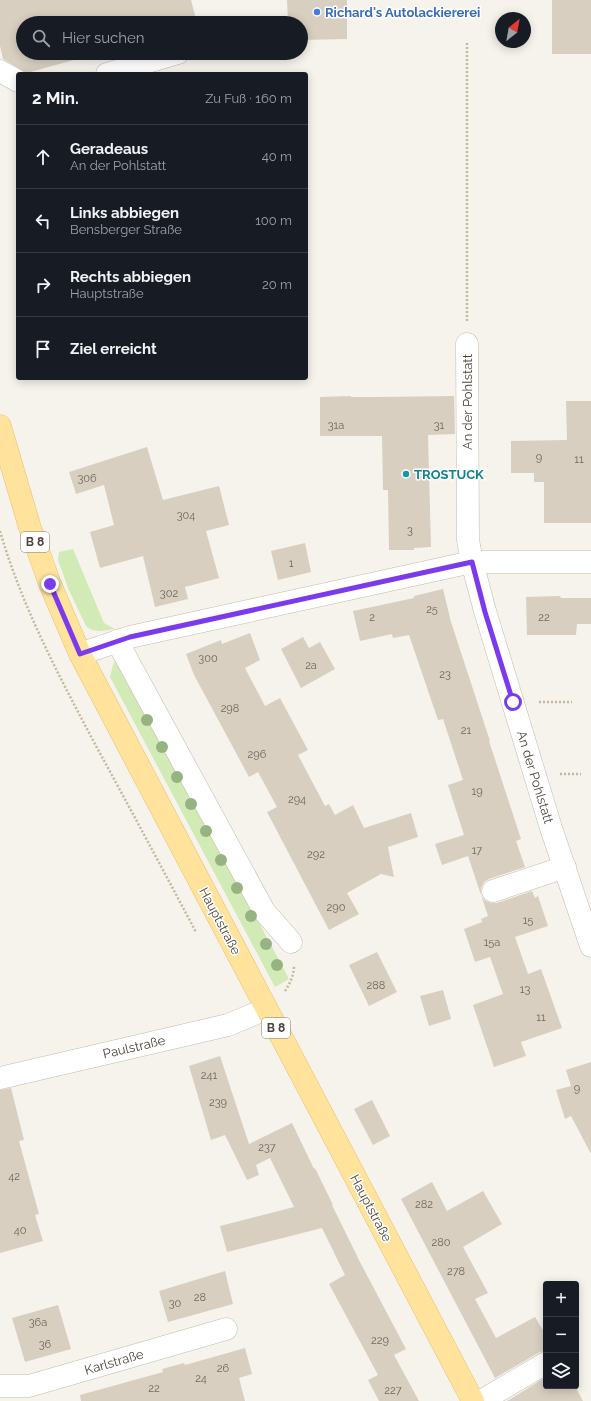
<!DOCTYPE html>
<html lang="de">
<meta charset="utf-8">
<style>
body{margin:0;font-family:Raleway,sans-serif;background:#242831;color:#f1f3f6}
.controls{position:absolute;right:12px;bottom:12px;display:grid;overflow:hidden;border-radius:4px;box-shadow:0 2px 10px #0003}
.controls button{width:36px;height:36px;display:grid;place-items:center;padding:0;border:0;border-bottom:1px solid #363941;background:#171b24;color:#f1f3f6;font:20px sans-serif}
.compass{position:absolute;left:495px;top:12px;width:36px;height:36px;border-radius:50%;background:#171b24;box-shadow:0 2px 10px #0003;rotate:31deg}
.stop{position:absolute;width:12px;height:12px;margin:-9px;border:3px solid #7c3aed;border-radius:50%;background:#fff}
.stop.end{background:#7c3aed;border-color:#fff;box-shadow:0 1px 4px #0008}
.list{margin:0;padding:0;list-style:none}
h2{display:flex;justify-content:space-between;align-items:center;height:52px;margin:0;padding:0 16px;font-size:17px}
h2 small{font-size:13px;font-weight:400;color:#9ea1a6}
.list li{display:grid;grid-template-columns:26px 1fr auto;gap:12px;align-items:center;box-sizing:border-box;height:64px;padding:0 16px;border-top:1px solid #363941}
.list b{display:block;font-size:15px;white-space:nowrap}
.list p{margin:0;font-size:13px;white-space:nowrap;color:#9ea1a6}
.list em{font-size:13px;font-style:normal;color:#9ea1a6}
.icon{flex:none;width:22px;height:22px;fill:none;stroke:currentColor;stroke-width:2;stroke-linecap:round;stroke-linejoin:round}
.map{position:relative;flex:none;width:591px;height:1401px;overflow:hidden}
.search{position:absolute;background:#171b24;box-shadow:0 2px 10px #0003;left:16px;top:16px;width:292px;height:44px;display:flex;align-items:center;gap:10px;box-sizing:border-box;padding:0 14px;border-radius:22px;color:#9ea1a6;font-size:15px}
.panel{position:absolute;background:#171b24;box-shadow:0 2px 10px #0003;left:16px;top:72px;width:292px;height:308px;border-radius:4px}
.map>svg:first-child{display:block}
.green{fill:#d2eab5}
.building{fill:#d8cfc1}
.lines{fill:none;stroke-linecap:round;stroke-linejoin:round}
.minor-casing{stroke:#c2bbae;stroke-width:23}
.major-casing{stroke:#e6c16a;stroke-width:23}
.path{stroke:#c4b79f;stroke-width:2.5;stroke-dasharray:2 2;stroke-linecap:butt}
.minor{stroke:#fff;stroke-width:22}
.major{stroke:#ffe39c;stroke-width:22}
.tree{fill:#97b381}
.route{stroke:#7c3aed;stroke-width:5}
.shop-dot{fill:#3f7fe0;stroke:#fff;stroke-width:1.5}
.culture-dot{fill:#0f9aa8;stroke:#fff;stroke-width:1.5}
.labels{text-anchor:middle;dominant-baseline:central;stroke-width:3;stroke-linejoin:round;paint-order:stroke}
.number-label{font-size:11px;fill:#6e675b}
.shield{fill:#fff;stroke:#817c74;stroke-width:1}
.shield-label{font-size:12px;font-weight:bold;fill:#4b4439}
.shop-label{font-size:13px;font-weight:bold;fill:#366cbe;stroke:#fff;text-anchor:start}
.street-label{font-size:13px;fill:#4b4439;stroke:#fff}
.culture-label{font-size:13px;font-weight:bold;fill:#0d838f;stroke:#fff;text-anchor:start}
</style>
<div class="map">
<svg width="591" height="1401" viewBox="0 0 591 1401">
<rect width="100%" height="100%" fill="#f6f3ec"/>
<path class="green" d="M73,549L104,623L115,629C105,630 94,634 86,626L68,588L58,560L59,552Z
M117,656L289,979L275,987L110,677L113,665Z"/>
<path class="building" d="M0,0H191L197,23H23V53H99L27,73L3,59L0,46Z
M287,0H347V39L301,40V23H288Z
M552,0H591V54H552Z
M351,396V397H378L454,396L455,434L428,435L431,547L414,548V550H389L388,490H383L382,436H320V397Z
M566,401H591V523H544V482H534V473H511V441L567,440Z
M147,447L163,500L219,486L229,525L206,531L219,578L185,587L188,599L155,607L143,556L100,568L90,532L114,525L104,485L76,494L69,472Z
M305,543L311,572L278,580L271,551Z
M443,589L451,622L490,741H489L521,839L516,841L525,867L489,879L484,882L481,888V895L484,900L491,903H497L532,891L535,898L538,896L548,926L515,937L528,974L541,969L562,1028L521,1042L526,1056L494,1067L473,1005L503,994L490,957L475,962L464,929L482,922L481,919L488,916L468,856L442,865L435,844L464,835L448,785L463,780L443,719L438,720L409,635L393,638L392,634L360,641L353,611L414,598V596Z
M560,596L561,598H591V624H577L576,635H527L526,597Z
M250,633L260,660L245,668L265,706L280,698L308,750L298,755L325,806L329,804L335,815L353,805L364,828L411,813L418,837L388,847L394,877L381,874L347,893L359,914L329,930L267,812L277,807L258,772L249,777L194,675L186,654L221,640L222,644Z
M303,637L309,648L320,642L335,669L301,688L281,649Z
M377,952L397,992L369,1006L349,965Z
M443,990L451,1019L429,1026L420,996Z
M220,1056L249,1144L292,1123L314,1169L315,1168L333,1205H332L360,1262L406,1349L394,1355L419,1401H379L368,1380L378,1375L329,1284L345,1275L322,1228L227,1252L220,1226L294,1207L270,1158L256,1165L259,1175L247,1180L225,1135L211,1140L189,1066Z
M591,1062V1154L571,1116L565,1119L556,1090L571,1086L566,1070Z
M11,1088L24,1140L19,1141L39,1214L35,1215L43,1241L0,1253V1090Z
M372,1100L390,1136L373,1145L354,1109Z
M432,1182L447,1211L483,1191L502,1224L463,1247L488,1293L475,1299L496,1338L535,1317L546,1335V1351L540,1352L495,1378L401,1199Z
M225,1271L233,1304L168,1322L159,1291Z
M58,1305L71,1349L25,1362L12,1318Z
M245,1348L252,1374L239,1378L245,1401H81L80,1395L163,1372L162,1369L184,1363L185,1365Z
M546,1377V1386H575L583,1401H507Z"/>
<g class="lines">
<defs>
<path id="minor" d="M0,71L18,81
M107,74L178,53
M467,344L468,540L472,562L485,611L551,828L591,946
M117,641L264,911L291,942
M80,654L130,637L472,562H591
M493,891L565,867
M0,1078L228,1025L266,1009
M0,1386H29L226,1329
M481,1401L546,1363"/>
<path id="major" d="M0,426L30,528L50,584L80,654L473,1401"/>
</defs>
<use href="#minor" class="minor-casing"/>
<use href="#major" class="major-casing"/>
<path class="path" d="M467,321V41
M0,531C22,607 59,676 96,746C130,808 163,870 196,932
M539,702H572
M560,774H581
M285,991C290,984 294,974 294,966"/>
<use href="#minor" class="minor"/>
<use href="#major" class="major"/>
</g>
<g class="tree">
<circle cx="147" cy="720" r="6"/>
<circle cx="162" cy="747" r="6"/>
<circle cx="177" cy="777" r="6"/>
<circle cx="191" cy="804" r="6"/>
<circle cx="206" cy="831" r="6"/>
<circle cx="221" cy="860" r="6"/>
<circle cx="237" cy="888" r="6"/>
<circle cx="251" cy="916" r="6"/>
<circle cx="266" cy="944" r="6"/>
<circle cx="277" cy="965" r="6"/>
</g>
<g class="lines">
<path class="route" d="M50,584L80,654L130,637L472,562L485,612L513,702"/>
</g>
<circle class="shop-dot" cx="317" cy="12" r="4"/>
<circle class="culture-dot" cx="406" cy="474" r="4"/>
<g class="labels">
<g class="number-label">
<text x="336" y="425">31a</text>
<text x="439" y="425">31</text>
<text x="539" y="457">9</text>
<text x="579" y="459">11</text>
<text x="87" y="478">306</text>
<text x="186" y="515">304</text>
<text x="410" y="530">3</text>
<text x="291" y="563">1</text>
<text x="169" y="593">302</text>
<text x="432" y="609">25</text>
<text x="372" y="617">2</text>
<text x="544" y="617">22</text>
<text x="208" y="658">300</text>
<text x="311" y="665">2a</text>
<text x="445" y="674">23</text>
<text x="230" y="708">298</text>
<text x="466" y="730">21</text>
<text x="257" y="754">296</text>
<text x="477" y="791">19</text>
<text x="297" y="799">294</text>
<text x="477" y="850">17</text>
<text x="316" y="854">292</text>
<text x="336" y="907">290</text>
<text x="528" y="920">15</text>
<text x="492" y="942">15a</text>
<text x="376" y="985">288</text>
<text x="525" y="989">13</text>
<text x="541" y="1017">11</text>
<text x="209" y="1075">241</text>
<text x="577" y="1088">9</text>
<text x="218" y="1102">239</text>
<text x="267" y="1147">237</text>
<text x="14" y="1176">42</text>
<text x="424" y="1204">282</text>
<text x="20" y="1230">40</text>
<text x="441" y="1242">280</text>
<text x="456" y="1271">278</text>
<text x="200" y="1297">28</text>
<text x="175" y="1303">30</text>
<text x="38" y="1322">36a</text>
<text x="380" y="1340">229</text>
<text x="45" y="1344">36</text>
<text x="223" y="1368">26</text>
<text x="201" y="1378">24</text>
<text x="154" y="1388">22</text>
<text x="393" y="1390">227</text>
</g>
<g class="shield">
<rect x="21" y="532" width="28" height="20" rx="3"/>
<rect x="262" y="1018" width="28" height="20" rx="3"/>
</g>
<g class="shield-label">
<text x="35" y="542">B 8</text>
<text x="276" y="1028">B 8</text>
</g>
<g class="shop-label">
<text x="325" y="12">Richard's Autolackiererei</text>
</g>
<g class="street-label">
<text transform="translate(467 402) rotate(-90)">An der Pohlstatt</text>
<text transform="translate(535 777) rotate(73)">An der Pohlstatt</text>
<text transform="translate(220 921) rotate(62)">Hauptstraße</text>
<text transform="translate(134 1047) rotate(-13)">Paulstraße</text>
<text transform="translate(371 1208) rotate(62)">Hauptstraße</text>
<text transform="translate(114 1362) rotate(-16)">Karlstraße</text>
</g>
<g class="culture-label">
<text x="414" y="474">TROSTUCK</text>
</g>
</g>
</svg>
<div class="controls">
<button>+</button>
<button>−</button>
<button><svg class="icon" aria-label="layers" viewBox="0 0 24 24"><path d="M12 4l9 5-9 5-9-5zM3 14l9 5 9-5"/></svg></button>
</div>
<svg class="compass" viewBox="-18 -18 36 36"><path d="M0-13l5 13h-10z" fill="#e53935"/><path d="M0 13l5-13h-10z" fill="#9ea1a6"/></svg>
<div class="stop" style="left:513px;top:702px"></div>
<div class="stop end" style="left:50px;top:584px"></div>
<div class="search"><svg class="icon" aria-label="search" viewBox="0 0 24 24"><circle cx="10" cy="10" r="6"/><path d="M15 15l6 6"/></svg>Hier suchen</div>
<section class="panel">
<h2>2 Min.<small>Zu Fuß · 160 m</small></h2>
<ul class="list">
<li><svg class="icon" aria-label="ahead" viewBox="0 0 24 24"><path d="M12 20V5M6 11l6-6 6 6"/></svg><div><b>Geradeaus</b><p>An der Pohlstatt</p></div><em>40 m</em></li>
<li><svg class="icon" aria-label="left" viewBox="0 0 24 24"><path d="M17 20v-9H6M10 6l-5 5 5 5"/></svg><div><b>Links abbiegen</b><p>Bensberger Straße</p></div><em>100 m</em></li>
<li><svg class="icon" aria-label="right" viewBox="0 0 24 24"><path d="M7 20v-9h11M14 6l5 5-5 5"/></svg><div><b>Rechts abbiegen</b><p>Hauptstraße</p></div><em>20 m</em></li>
<li><svg class="icon" aria-label="arrive" viewBox="0 0 24 24"><path d="M6 21V4h12l-3 4 3 4H6"/></svg><div><b>Ziel erreicht</b></div></li>
</ul>
</section>
</div>
